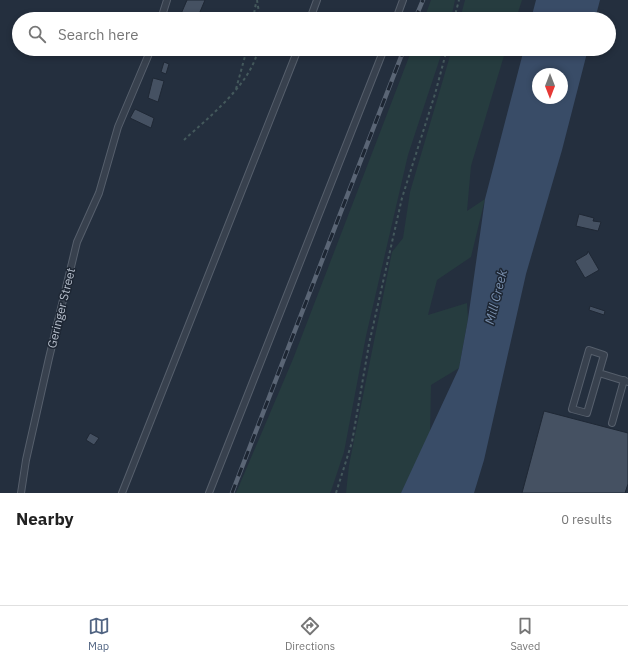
<!DOCTYPE html>
<style>
body{margin:0;font-family:"IBM Plex Sans",sans-serif;background:#f6f6f6;color:#222}
.compass{position:absolute;left:532px;top:68px;width:36px;height:36px;border-radius:50%;background:#fff;box-shadow:0 2px 6px #0003;rotate:180deg}
.list{margin:0;padding:0;list-style:none}
h2{display:flex;justify-content:space-between;align-items:center;height:52px;margin:0;padding:0 16px;font-size:17px}
h2 small{font-size:13px;font-weight:400;color:#767676}
.icon{flex:none;width:22px;height:22px;fill:none;stroke:currentColor;stroke-width:2;stroke-linecap:round;stroke-linejoin:round}
.map{position:relative;flex:none;width:628px;height:493px;overflow:hidden}
.search{position:absolute;background:#fff;box-shadow:0 2px 6px #0003;left:12px;right:12px;top:12px;height:44px;display:flex;align-items:center;gap:10px;box-sizing:border-box;padding:0 14px;border-radius:22px;color:#767676;font-size:15px}
.sheet{height:112px;background:#fff}
nav{display:flex;justify-content:space-around;align-items:center;box-sizing:border-box;height:56px;border-top:1px solid #e0e0e0;background:#fff;font-size:11px;color:#767676}
nav a{display:grid;justify-items:center;gap:2px}
nav .on{color:#516482}
.map>svg:first-child{display:block}
.green{fill:#263c3f}
.water{fill:#394c67;fill-rule:evenodd}
.building{fill:#455162;stroke:#1f2835}
.lines{fill:none;stroke-linecap:round;stroke-linejoin:round}
.lane-casing{stroke:#565f6c;stroke-width:8}
.path{stroke:#44595c;stroke-width:2;stroke-dasharray:3 3;stroke-linecap:butt}
.lane{stroke:#38414e;stroke-width:6}
.rail-casing{stroke:#5a6575;stroke-width:4.5}
.rail{stroke:#1d2633;stroke-width:3;stroke-dasharray:9;stroke-linecap:butt}
.labels{text-anchor:middle;dominant-baseline:central;stroke-width:3;stroke-linejoin:round;paint-order:stroke}
.street-label{font-size:12px;fill:#b4bcc9;stroke:#1d2633}
.water-label{font-size:13px;font-style:italic;fill:#7c92b1;stroke:#1d2633}
</style>
<div class="map">
<svg width="628" height="493" viewBox="0 0 628 493">
<rect width="100%" height="100%" fill="#242f3e"/>
<path class="green" d="M431,0H455L451,19H424Z
M465,0H522L516,19H460Z
M412,49H443L408,155L366,336L344,452L331,491L330,493H236L293,359Z
M452,49H506L471,166L467,211L485,199L471,257L437,280L428,315L467,303L468,319L459,368L431,385L430,435L401,493H346L349,465L392,252L403,238L410,192Z"/>
<path class="water" d="M536,0H600L595,19H531Z
M524,49H588L562,150L526,274L484,460L474,493H401L459,368L468,319L485,199ZM538,74H562V98H538Z"/>
<path class="building" d="M187,0H205L197,19H191L181,14Z
M164,62L169,64L166,74L161,72Z
M153,78L164,81L158,102L148,98Z
M135,109L154,118L151,128L130,118Z
M579,214L594,218L593,221L601,222L598,231L576,226Z
M588,251L599,270L585,278L575,261L587,254Z
M590,306L605,311L604,315L589,310Z
M544,411L628,433V484L625,493H522Z
M90,433L99,438L94,445L86,440Z"/>
<g class="lines">
<defs>
<path id="lane" d="M161,19L167,0
M310,19L317,0
M396,19L403,0
M589,350L604,355L587,413L572,409Z
M599,373L628,382
M612,423L624,380
M21,493L26,460L49,358L77,242L99,193L118,127L151,49
M122,493L298,49
M209,493L384,49"/>
</defs>
<use href="#lane" class="lane-casing"/>
<path class="path" d="M257,0L260,19
M253,19L256,3
M454,19L459,0
M236,89L247,49
M184,140C209,117 252,83 258,49
M336,493L352,442L369,344L402,198L435,94L447,49"/>
<use href="#lane" class="lane"/>
<defs>
<path id="rail" d="M415,19L423,0
M232,493L404,49"/>
</defs>
<use href="#rail" class="rail-casing"/>
<use href="#rail" class="rail"/>
</g>
<g class="labels">
<g class="street-label">
<text transform="translate(61 308) rotate(-76)">Geringer Street</text>
</g>
<g class="water-label">
<text transform="translate(496 297) rotate(-76)">Mill Creek</text>
</g>
</g>
</svg>
<svg class="compass" viewBox="-18 -18 36 36"><path d="M0-13l5 13h-10z" fill="#e53935"/><path d="M0 13l5-13h-10z" fill="#767676"/></svg>
<div class="search"><svg class="icon" aria-label="search" viewBox="0 0 24 24"><circle cx="10" cy="10" r="6"/><path d="M15 15l6 6"/></svg>Search here</div>
</div>
<section class="sheet">
<h2>Nearby<small>0 results</small></h2>
<ul class="list">
</ul>
</section>
<nav>
<a class="on"><svg class="icon" aria-label="map" viewBox="0 0 24 24"><path d="M3 6l6-2 6 2 6-2v14l-6 2-6-2-6 2zM9 4v14M15 6v14"/></svg>Map</a>
<a><svg class="icon" aria-label="directions" viewBox="0 0 24 24"><path d="M12 3l9 9-9 9-9-9zM9 14v-3h6M13 9l2 2-2 2"/></svg>Directions</a>
<a><svg class="icon" aria-label="saved" viewBox="0 0 24 24"><path d="M7 4h10v16l-5-4-5 4z"/></svg>Saved</a>
</nav>
